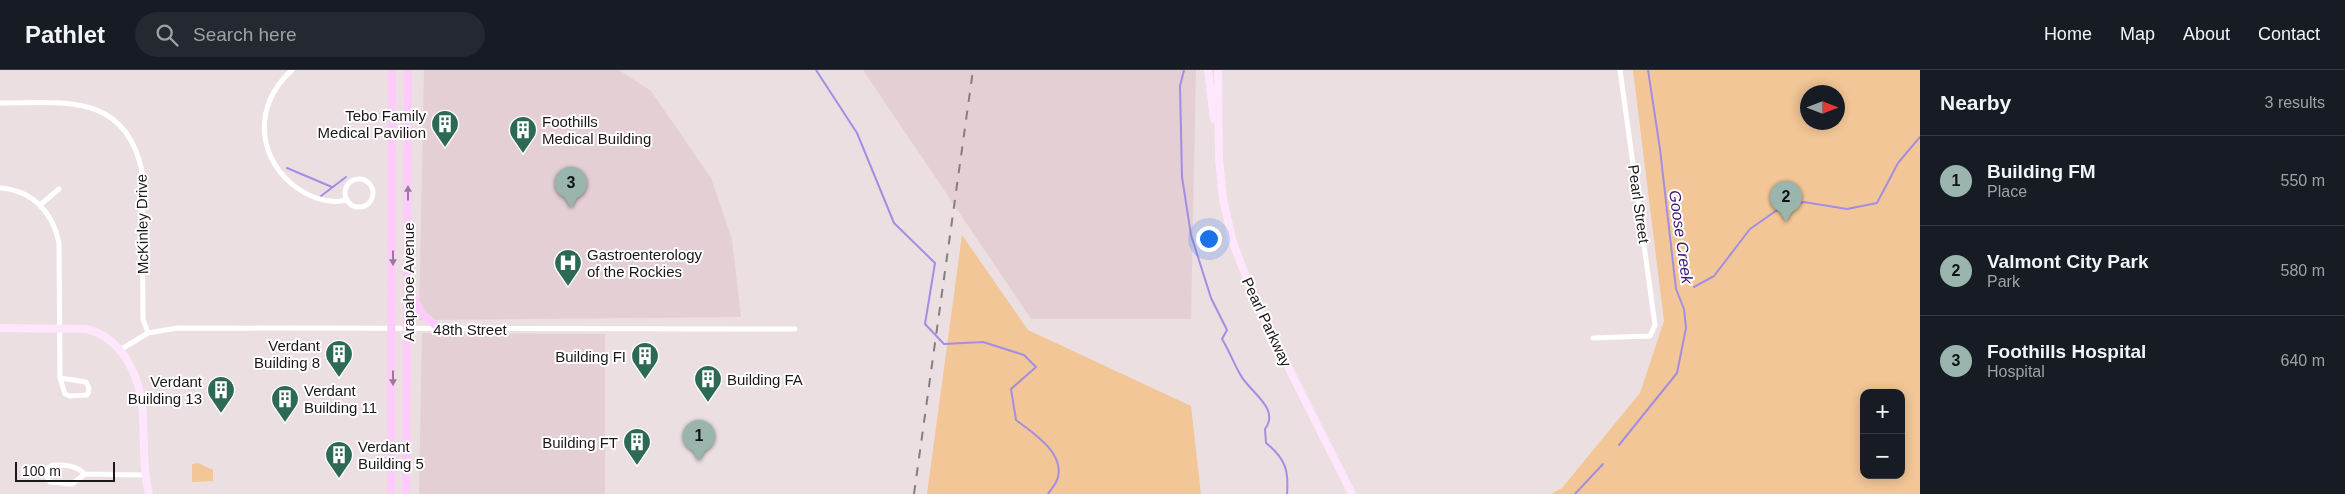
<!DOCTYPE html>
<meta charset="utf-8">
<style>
body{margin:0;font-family:Helvetica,sans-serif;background:#242831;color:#f1f3f6}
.controls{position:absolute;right:15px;bottom:15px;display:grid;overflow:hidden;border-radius:10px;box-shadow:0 2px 12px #0003}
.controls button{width:45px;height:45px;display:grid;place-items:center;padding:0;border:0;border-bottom:1px solid #363941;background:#171b24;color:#f1f3f6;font:25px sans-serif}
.compass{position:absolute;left:1800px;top:15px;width:45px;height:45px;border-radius:50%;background:#171b24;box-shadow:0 2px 12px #0003;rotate:90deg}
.scale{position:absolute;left:15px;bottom:12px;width:100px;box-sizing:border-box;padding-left:5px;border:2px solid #1c1819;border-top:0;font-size:14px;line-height:18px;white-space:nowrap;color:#1c1819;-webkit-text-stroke:4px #fff;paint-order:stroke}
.you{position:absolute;left:1208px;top:168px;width:18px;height:18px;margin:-12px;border:4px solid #fff;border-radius:50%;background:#1a73e8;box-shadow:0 0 0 8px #1a73e833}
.badge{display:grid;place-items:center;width:32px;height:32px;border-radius:50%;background:#99b5ae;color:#111;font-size:16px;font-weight:700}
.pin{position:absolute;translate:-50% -41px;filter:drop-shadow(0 1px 2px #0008)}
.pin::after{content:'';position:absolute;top:26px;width:18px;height:15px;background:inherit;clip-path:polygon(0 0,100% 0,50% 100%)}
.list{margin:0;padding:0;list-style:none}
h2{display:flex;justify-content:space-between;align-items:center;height:65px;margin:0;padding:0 20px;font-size:21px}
h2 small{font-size:16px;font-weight:400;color:#9ea1a6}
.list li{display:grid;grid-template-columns:32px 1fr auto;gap:15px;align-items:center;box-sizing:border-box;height:90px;padding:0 20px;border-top:1px solid #363941}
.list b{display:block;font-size:19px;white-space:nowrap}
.list p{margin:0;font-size:16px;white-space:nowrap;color:#9ea1a6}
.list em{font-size:16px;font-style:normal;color:#9ea1a6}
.icon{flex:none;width:28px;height:28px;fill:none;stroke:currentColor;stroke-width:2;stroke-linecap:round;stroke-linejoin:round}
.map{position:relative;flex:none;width:1920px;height:424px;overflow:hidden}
header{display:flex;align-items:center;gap:30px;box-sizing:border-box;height:70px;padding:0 25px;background:#171b24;border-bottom:1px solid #363941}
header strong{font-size:24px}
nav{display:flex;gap:28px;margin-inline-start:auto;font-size:18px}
.search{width:350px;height:45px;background:#242831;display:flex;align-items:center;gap:12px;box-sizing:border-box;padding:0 18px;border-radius:28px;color:#9ea1a6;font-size:19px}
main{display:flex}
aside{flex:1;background:#171b24}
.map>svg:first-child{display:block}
.built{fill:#e4d0d4}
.green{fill:#f2c696;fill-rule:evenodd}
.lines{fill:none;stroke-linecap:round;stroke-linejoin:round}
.stream{stroke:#a38ee2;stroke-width:2}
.street{stroke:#fff;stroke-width:5}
.secondary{stroke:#fee6fd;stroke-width:8}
.primary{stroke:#fdccfb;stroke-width:8}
.rail{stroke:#857d7f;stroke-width:2;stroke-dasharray:9 9;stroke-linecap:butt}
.oneway{fill:#987b95}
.labels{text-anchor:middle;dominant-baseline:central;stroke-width:4;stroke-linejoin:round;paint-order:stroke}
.poi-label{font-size:15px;fill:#1c1819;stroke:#fff;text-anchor:end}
.street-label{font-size:15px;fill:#1c1819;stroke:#fff}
.water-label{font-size:16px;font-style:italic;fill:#3e1679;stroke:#fff}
</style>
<header>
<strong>Pathlet</strong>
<div class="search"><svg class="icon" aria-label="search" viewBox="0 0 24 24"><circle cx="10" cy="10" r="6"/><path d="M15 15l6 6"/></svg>Search here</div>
<nav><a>Home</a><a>Map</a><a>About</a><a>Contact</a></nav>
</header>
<main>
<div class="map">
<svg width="1920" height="424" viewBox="0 0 1920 424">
<rect width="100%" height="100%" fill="#ebdfe2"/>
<path class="built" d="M424,0H619L651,21L711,108L732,169L741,247L419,250Z
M863,0H1196L1191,249H1031Z
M422,263L605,264V424H419Z"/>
<path class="green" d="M1633,0H1920V424H1550L1562,418L1640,323L1664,251ZM1838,22V52H1808V22ZM1864,323H1901V405H1864Z
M962,165L1028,260L1191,336L1201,424H927Z
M198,393L213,400V411L192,412V394Z"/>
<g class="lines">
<path class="stream" d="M816,0L857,63L894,153L935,193L925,254L944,274L983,272L1024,285L1036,297L1011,319L1016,350C1033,363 1064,382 1058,407C1057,413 1051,419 1048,424
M1184,0L1180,16L1182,107L1191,165L1211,228L1227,260L1222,269C1229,280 1233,292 1240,304C1248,321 1281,338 1265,359L1266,373C1285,388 1289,400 1287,424
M287,98L332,117
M321,126L346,107
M1694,217L1714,206L1750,159L1780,138L1804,132L1847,139L1877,133L1898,93L1920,67
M1619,375L1677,303L1686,258L1684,239L1676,219L1660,79L1648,0
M1575,424L1603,394"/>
<path class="street" d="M292,0C252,35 256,91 300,120C314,129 330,134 347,130
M0,33C64,33 125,22 142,101L143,249L148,263
M345 123a14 14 0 1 1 28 0a14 14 0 1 1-28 0Z
M0,118C32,120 53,142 59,173L60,308
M40,135L59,119
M1593,268L1650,266L1655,255L1620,0
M120,280L148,263L177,258L795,259
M60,308L86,312C89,317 90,320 87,325L70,326L65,324Z
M53,395C67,395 75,395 85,404L72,414L50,412L46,405L49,397Z
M85,404L144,405"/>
<path class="secondary" d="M1208,0L1214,49
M1218,0L1219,89L1223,129L1233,173L1257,235L1352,424
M0,258L86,259C103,263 115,272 125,287C154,330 137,376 149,424"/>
<path class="primary" d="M409,220L422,244L440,259
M391,424L392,0
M406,424L408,0"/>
<path class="rail" d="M914,424L973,0"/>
</g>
<defs><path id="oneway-solid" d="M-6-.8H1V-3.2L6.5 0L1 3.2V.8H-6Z" transform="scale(1.25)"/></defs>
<g class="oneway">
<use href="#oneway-solid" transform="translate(408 123) rotate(-90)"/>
<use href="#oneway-solid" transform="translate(393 188) rotate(90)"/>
<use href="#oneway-solid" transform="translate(393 308) rotate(90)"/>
</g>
<defs>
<symbol id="building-pin" viewBox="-11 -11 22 30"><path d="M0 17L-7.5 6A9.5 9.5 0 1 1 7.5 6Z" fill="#2d6a55" stroke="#fff"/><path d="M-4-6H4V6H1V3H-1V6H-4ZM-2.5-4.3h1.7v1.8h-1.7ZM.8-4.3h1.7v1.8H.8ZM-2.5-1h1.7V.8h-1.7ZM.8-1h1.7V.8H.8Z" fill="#fff"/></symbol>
<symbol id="hospital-pin" viewBox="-11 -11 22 30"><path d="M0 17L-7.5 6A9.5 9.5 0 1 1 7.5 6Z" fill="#2d6a55" stroke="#fff"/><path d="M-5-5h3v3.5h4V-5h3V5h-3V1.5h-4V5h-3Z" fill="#fff"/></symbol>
</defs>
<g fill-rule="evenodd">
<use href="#building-pin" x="429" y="38" width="32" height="43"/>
<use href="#building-pin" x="507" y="44" width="32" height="43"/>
<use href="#hospital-pin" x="552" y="177" width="32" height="43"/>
<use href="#building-pin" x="323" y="268" width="32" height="43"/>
<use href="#building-pin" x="629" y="270" width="32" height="43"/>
<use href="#building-pin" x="692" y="293" width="32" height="43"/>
<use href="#building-pin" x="205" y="304" width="32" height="43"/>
<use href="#building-pin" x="269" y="313" width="32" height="43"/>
<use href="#building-pin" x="621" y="356" width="32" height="43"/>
<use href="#building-pin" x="323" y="369" width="32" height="43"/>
</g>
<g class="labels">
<g class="poi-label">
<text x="426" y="45">Tebo Family<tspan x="426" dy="17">Medical Pavilion</tspan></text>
<text x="542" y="51" text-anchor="start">Foothills<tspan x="542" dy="17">Medical Building</tspan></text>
<text x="587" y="184" text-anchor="start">Gastroenterology<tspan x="587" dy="17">of the Rockies</tspan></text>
<text x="320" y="275">Verdant<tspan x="320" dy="17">Building 8</tspan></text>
<text x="626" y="286">Building FI</text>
<text x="727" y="309" text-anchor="start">Building FA</text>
<text x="202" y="311">Verdant<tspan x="202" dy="17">Building 13</tspan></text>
<text x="304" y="320" text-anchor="start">Verdant<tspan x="304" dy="17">Building 11</tspan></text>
<text x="618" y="372">Building FT</text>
<text x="358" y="376" text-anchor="start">Verdant<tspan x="358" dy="17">Building 5</tspan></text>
</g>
<g class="street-label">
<text transform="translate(1639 134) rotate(82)">Pearl Street</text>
<text transform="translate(142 154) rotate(-91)">McKinley Drive</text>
<text transform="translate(408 212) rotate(-90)">Arapahoe Avenue</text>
<text transform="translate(1267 252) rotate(65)">Pearl Parkway</text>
<text x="470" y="259">48th Street</text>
</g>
<g class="water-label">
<text transform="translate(1681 167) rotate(82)">Goose Creek</text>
</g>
</g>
</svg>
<div class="controls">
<button>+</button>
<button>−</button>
</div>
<svg class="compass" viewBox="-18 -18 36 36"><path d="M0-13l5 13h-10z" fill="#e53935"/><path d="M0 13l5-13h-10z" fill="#9ea1a6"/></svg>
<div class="scale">100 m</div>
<div class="you"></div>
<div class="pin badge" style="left:699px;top:391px">1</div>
<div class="pin badge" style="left:1786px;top:152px">2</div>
<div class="pin badge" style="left:571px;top:138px">3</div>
</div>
<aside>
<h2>Nearby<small>3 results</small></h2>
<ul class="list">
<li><span class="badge">1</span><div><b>Building FM</b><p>Place</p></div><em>550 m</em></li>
<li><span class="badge">2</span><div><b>Valmont City Park</b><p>Park</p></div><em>580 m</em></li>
<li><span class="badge">3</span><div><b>Foothills Hospital</b><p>Hospital</p></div><em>640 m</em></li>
</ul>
</aside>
</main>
